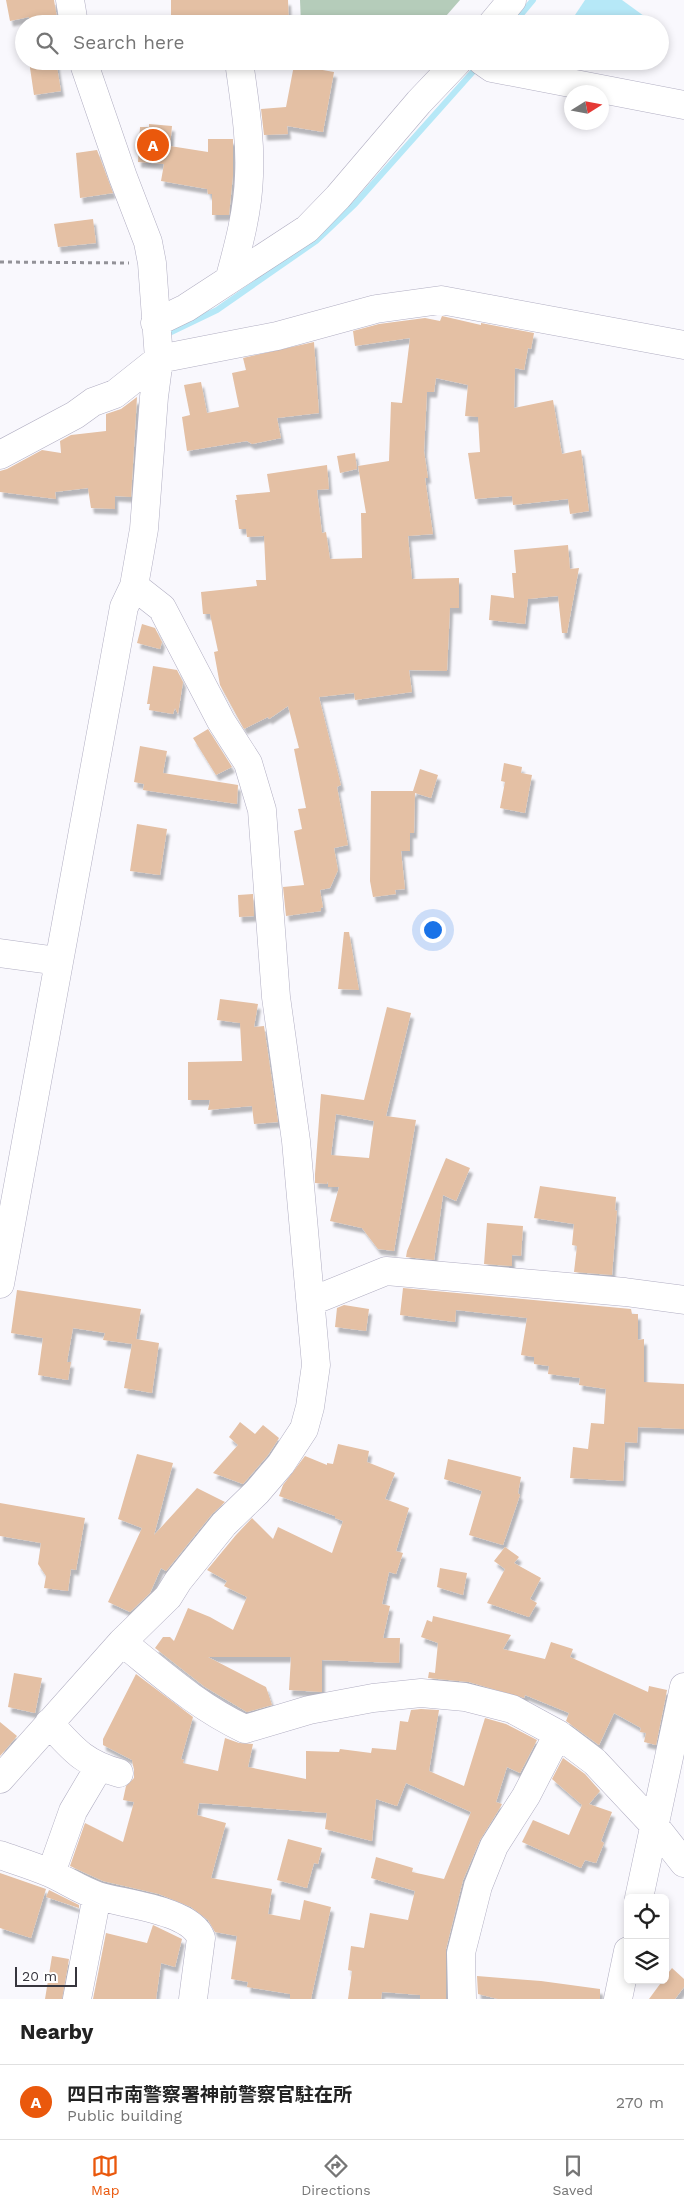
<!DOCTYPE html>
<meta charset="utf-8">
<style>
body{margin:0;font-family:"Work Sans","Noto Sans JP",sans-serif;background:#f2f2f2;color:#222}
.controls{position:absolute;right:15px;bottom:15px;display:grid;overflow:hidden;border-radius:8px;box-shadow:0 2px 8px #0003}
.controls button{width:45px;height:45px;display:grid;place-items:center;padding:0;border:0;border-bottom:1px solid #e0e0e0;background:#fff;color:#222;font:25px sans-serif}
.compass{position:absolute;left:564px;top:85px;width:45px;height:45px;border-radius:50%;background:#fff;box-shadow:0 2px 8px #0003;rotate:79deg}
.scale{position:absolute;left:15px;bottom:12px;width:62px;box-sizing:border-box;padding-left:5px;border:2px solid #37363e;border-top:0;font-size:14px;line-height:18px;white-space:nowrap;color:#37363e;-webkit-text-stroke:4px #fff;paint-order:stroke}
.you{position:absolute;left:432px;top:929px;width:18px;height:18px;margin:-12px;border:4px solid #fff;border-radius:50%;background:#1a73e8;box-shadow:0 0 0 8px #1a73e833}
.badge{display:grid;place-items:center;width:32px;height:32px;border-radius:50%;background:#ea580c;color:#fff;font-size:16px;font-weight:700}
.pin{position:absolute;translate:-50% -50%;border:2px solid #fff;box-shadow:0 1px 5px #0006}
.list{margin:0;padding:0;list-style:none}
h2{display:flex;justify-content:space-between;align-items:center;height:65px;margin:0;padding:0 20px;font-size:21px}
h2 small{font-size:16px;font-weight:400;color:#767676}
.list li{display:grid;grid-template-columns:32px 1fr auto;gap:15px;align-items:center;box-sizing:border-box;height:75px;padding:0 20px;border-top:1px solid #e0e0e0}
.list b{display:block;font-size:19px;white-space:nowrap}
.list p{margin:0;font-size:16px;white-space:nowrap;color:#767676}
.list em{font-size:16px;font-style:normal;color:#767676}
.icon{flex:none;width:28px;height:28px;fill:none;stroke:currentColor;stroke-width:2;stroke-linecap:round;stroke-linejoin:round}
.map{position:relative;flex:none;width:684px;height:1999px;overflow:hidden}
.search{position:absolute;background:#fff;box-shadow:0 2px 8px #0003;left:15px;right:15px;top:15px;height:55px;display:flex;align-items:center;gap:12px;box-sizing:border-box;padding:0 18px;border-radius:28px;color:#767676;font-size:19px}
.sheet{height:140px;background:#fff}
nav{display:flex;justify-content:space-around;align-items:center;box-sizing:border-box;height:70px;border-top:1px solid #e0e0e0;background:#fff;font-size:14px;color:#767676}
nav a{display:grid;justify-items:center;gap:2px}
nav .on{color:#ea580c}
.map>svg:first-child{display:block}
.green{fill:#b5ccba}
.water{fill:#b6e8f7}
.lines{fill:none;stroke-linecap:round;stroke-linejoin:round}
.stream{stroke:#b6e8f7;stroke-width:6}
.building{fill:#e4c0a4;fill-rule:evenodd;filter:url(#shadow)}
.minor-casing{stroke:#b1aec2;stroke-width:29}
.path{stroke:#939298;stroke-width:3;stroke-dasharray:4 4;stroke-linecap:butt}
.minor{stroke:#fff;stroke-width:28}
</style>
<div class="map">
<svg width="684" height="1999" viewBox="0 0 684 1999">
<defs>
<filter id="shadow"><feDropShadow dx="3" dy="5.5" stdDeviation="1" flood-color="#0004"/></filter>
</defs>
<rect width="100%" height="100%" fill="#f9f8fd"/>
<path class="green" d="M300,0H460L439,24H301Z"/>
<path class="water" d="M585,0H622L655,24H588L575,15Z"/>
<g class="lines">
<path class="stream" d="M513,24L533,0
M165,335L217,310L316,241L355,204L478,66"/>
</g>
<path class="building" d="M6,0H54L58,24H30L29,17L10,21Z
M171,0H288L289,24H171Z
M29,61H56L61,91L34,95Z
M294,65L334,72L323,132L287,126L288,134L264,135L261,109L286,107Z
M149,124L172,126L170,146L208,152V139H233V175L229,215H212V194H208L207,189L161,181L164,164L138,162L140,127H149Z
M97,150L113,193L80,198L76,153Z
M93,219L96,243L58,247L54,224Z
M442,316L481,325V323L534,333L531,349L528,348L524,370L515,368L514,408L553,400L562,454L581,450L589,511L570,514L568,499L513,505L512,496L475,499L468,453L480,452L478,417L465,416L468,385L436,378L434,392H427L424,451L428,478H425L433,534L408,536L412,579L459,578V608H450L447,671L409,670L412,692L355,700L354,693L319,697L341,785L337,787L348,845L334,848L338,870L330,888L320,890L323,907L321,908V911L286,916L283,887L304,885L294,831L302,829L298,809L306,808L294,749L299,748L288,706L269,719L268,717L244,729L220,685L214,652L218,651L210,614H203L201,592L257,586L256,580H266L264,536L247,537L246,529H239L235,500H237L236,495L270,492L267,474L327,465L329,489L317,490L322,533L326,532L330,559L362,558L361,513H366L358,466L389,461L391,402L402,403L410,338L355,346L353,331L379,324L425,318L440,321Z
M314,342L319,413L277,418L281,438L252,444L247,441L187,451L182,417L190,415L184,385L201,382L207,413L239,407L232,373L246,370L243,358Z
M137,397L131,497L115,496V509L91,508L88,488L55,492L56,499L0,492V471L7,469L42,450L61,453L60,441L71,435L106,431V414L121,409Z
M355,453L357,469L340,473L337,456Z
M568,545L570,569L579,568L567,633H562L558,596L528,599L525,624L489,620L491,595L514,598L512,573H516L514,550Z
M142,624L155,628L162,642L160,649L137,643Z
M153,666L177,670L183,682L178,714L175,708L173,714L149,710L150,704H147Z
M208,729L232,767L216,775L193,738Z
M140,746L167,751L163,773L238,785L237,804L143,790L144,784L134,782Z
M504,763L522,767L521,773L532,775L525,813L500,808L505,782L501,781Z
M420,769L438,775L431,798L415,793L414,833H410V851H401L405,889L395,890L396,894L373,897L370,881L371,791H413Z
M137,824L167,829L160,875L130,871Z
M253,894L254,916L239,917L238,895Z
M344,932H349L359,990L338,989Z
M220,999L258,1004L254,1027L264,1026L278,1122L254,1124L252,1106L208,1110L210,1100H188V1062L242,1061L240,1023L217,1020Z
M387,1007L411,1013L386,1116L416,1120L394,1251L378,1249L362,1228L330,1221L339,1187H328V1181L327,1184L315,1183V1174L321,1094L364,1100ZM336,1114L374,1121L369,1158L331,1155Z
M446,1158L470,1168L456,1201L443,1195L434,1260L406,1257L407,1251Z
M540,1186L616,1197L615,1210L617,1211L612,1275L574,1272L577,1246L572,1245L574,1224L534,1218Z
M487,1223L523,1226L521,1256L512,1255V1266L484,1264Z
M403,1288L631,1309L632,1314H638V1340L644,1339V1382L684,1384V1429L638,1427L637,1443L625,1442L623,1481L570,1478L573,1447L588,1449L591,1423L604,1424L606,1389L579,1385L580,1378L548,1374L549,1366L534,1364V1357L521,1355L527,1318L456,1310L455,1322L400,1315Z
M17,1290L141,1309L136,1339L159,1343L152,1393L124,1388L132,1344L103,1340L105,1333L73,1328L67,1362H71L68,1380L38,1375L43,1338L11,1333Z
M344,1305L369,1309L366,1331L335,1327L337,1308Z
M240,1422L255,1434L263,1425L279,1438L268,1455L243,1484L213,1473L238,1445L229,1437Z
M338,1444L369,1451L367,1462L395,1473L385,1499L409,1508L396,1551L403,1553L396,1574L389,1572L382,1604L390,1606L383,1638H400L399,1663L322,1660V1692L289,1690L291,1657H208L266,1687L272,1705L247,1712L205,1687L155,1648L163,1637H170L174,1641L188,1608L210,1617L233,1630L247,1597L224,1586L227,1581L207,1570L236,1535L252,1518L273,1539L278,1527L332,1553L343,1521L335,1518V1516L279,1496L283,1485L305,1456L327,1465V1463L333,1464Z
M137,1454L173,1463L154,1535L197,1488L225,1502L212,1514L166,1571L161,1568L150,1593L130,1612L108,1602L142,1528L118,1519Z
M448,1459L521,1477L518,1493L520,1495L503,1545L469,1535L482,1491L444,1479Z
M0,1503L85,1518L76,1570L71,1569L68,1591L44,1588L46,1576L38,1564L41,1543L0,1536Z
M505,1547L519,1557L514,1563L541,1578L530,1599L537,1603L529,1617L487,1603L505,1569L494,1561Z
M440,1568L467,1573L463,1595L437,1587Z
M433,1616L511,1635L503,1649L545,1659L551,1642L573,1649L570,1657L648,1692L649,1686L667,1690L656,1745L644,1742L646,1733L640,1732L641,1728L614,1713L599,1745L566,1721L569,1713L525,1695L524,1698L469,1682L428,1678L429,1672L435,1673L438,1643L421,1637L427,1620L432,1622Z
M14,1673L42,1678L35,1713L8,1707Z
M136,1674L193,1717L181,1759L184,1760L183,1763L218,1771L225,1738L239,1743L253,1744L248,1767L306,1779V1751L339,1752L340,1749L371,1753L372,1748L396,1750L400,1721L408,1722L411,1710L421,1709L439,1710L429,1771L464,1786L485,1718L506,1724L537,1740L520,1773L507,1767L496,1802L502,1804L501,1806L480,1840L463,1880L446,1949V1999H420V1995L382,1992L381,1999H348L352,1971L348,1970L351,1946L364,1948L370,1913L408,1920L415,1891L371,1878L376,1857L413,1868L412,1872L444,1879L471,1812L406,1783L397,1806L376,1799L372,1841L325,1829L327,1813L199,1803L197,1815L226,1823L211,1878L272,1889L268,1914L300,1920L304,1900L331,1907L311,1999H290V1994L247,1987L248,1982L231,1979L237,1936L215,1932L208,1920L191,1907L159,1894L103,1881L70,1866L85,1823L123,1842L134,1802L123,1800L126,1786L134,1778V1770L132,1760L103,1745V1739Z
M0,1722L17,1736L0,1756Z
M563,1758L585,1774L600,1791L589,1804L612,1812L601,1841L604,1843L596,1863L585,1860L581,1868L522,1842L533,1820L569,1835L582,1805L552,1779Z
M288,1839L322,1848L318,1864L314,1863L307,1888L277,1880Z
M0,1873L46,1889L31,1938L0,1928Z
M49,1890L79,1905V1908L46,1897Z
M153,1925L182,1939L175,1967L161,1963L156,1999H93L106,1933L147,1943Z
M52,1956L69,1959L62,1999H45Z
M672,1968L684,1979V1987L675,1999H649L663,1980H665V1977Z
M477,1976L541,1981L600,1989V1999H498L478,1994Z"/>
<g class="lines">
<defs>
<path id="minor" d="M70,0L74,24
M492,24L512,0
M482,61L492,68L684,105
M230,277C239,244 248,210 249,176C251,138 244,99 239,61
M155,323L186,308L307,229L338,197L419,102L458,61
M0,455L75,415L93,402L115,394L159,359L277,336L376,309L441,300L684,345
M0,953L58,961
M0,1284L124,607L134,586L144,529L154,397L159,359L152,263L148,242L123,177L83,61
M312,1301L386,1271L625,1292L684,1300
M122,1642C162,1674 198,1707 245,1729L309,1710L373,1698L421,1693L465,1697L512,1709L558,1734L595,1762L654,1825L684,1863
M49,1723C73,1749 83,1763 119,1773
M0,1779L122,1642L168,1597L178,1581L224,1524L257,1492L281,1464L304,1429L310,1407L316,1365L296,1141L276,997L262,810L248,763L221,721L162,608L134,586
M0,1855C17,1861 34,1866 50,1873C66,1880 82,1891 98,1896C124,1904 191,1910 201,1938L193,1999
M51,1873L73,1811L99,1767
M639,1898L684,1687
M77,1999L97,1896
M462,1999L461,1953L478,1886L494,1846L526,1796L558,1734
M618,1999L628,1951"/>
</defs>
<use href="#minor" class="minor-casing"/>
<path class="path" d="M0,262L129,263"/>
<use href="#minor" class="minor"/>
</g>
</svg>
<div class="controls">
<button><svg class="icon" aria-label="locate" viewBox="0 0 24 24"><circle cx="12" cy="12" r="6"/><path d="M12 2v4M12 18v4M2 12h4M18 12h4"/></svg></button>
<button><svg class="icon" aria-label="layers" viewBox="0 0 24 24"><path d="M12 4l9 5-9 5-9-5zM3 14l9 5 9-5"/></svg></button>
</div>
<svg class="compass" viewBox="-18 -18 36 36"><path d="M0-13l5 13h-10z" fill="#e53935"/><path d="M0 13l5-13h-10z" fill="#767676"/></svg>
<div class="scale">20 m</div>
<div class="you"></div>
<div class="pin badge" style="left:153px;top:145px">A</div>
<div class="search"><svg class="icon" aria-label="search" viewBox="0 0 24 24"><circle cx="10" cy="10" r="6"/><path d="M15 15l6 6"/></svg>Search here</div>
</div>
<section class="sheet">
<h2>Nearby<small></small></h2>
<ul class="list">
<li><span class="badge">A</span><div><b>四日市南警察署神前警察官駐在所</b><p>Public building</p></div><em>270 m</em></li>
</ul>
</section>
<nav>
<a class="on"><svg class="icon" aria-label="map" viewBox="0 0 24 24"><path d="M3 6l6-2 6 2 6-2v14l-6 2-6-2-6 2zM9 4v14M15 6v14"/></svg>Map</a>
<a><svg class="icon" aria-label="directions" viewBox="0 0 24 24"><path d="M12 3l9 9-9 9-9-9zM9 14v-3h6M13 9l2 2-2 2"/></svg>Directions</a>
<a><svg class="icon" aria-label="saved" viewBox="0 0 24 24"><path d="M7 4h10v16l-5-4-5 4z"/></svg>Saved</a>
</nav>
